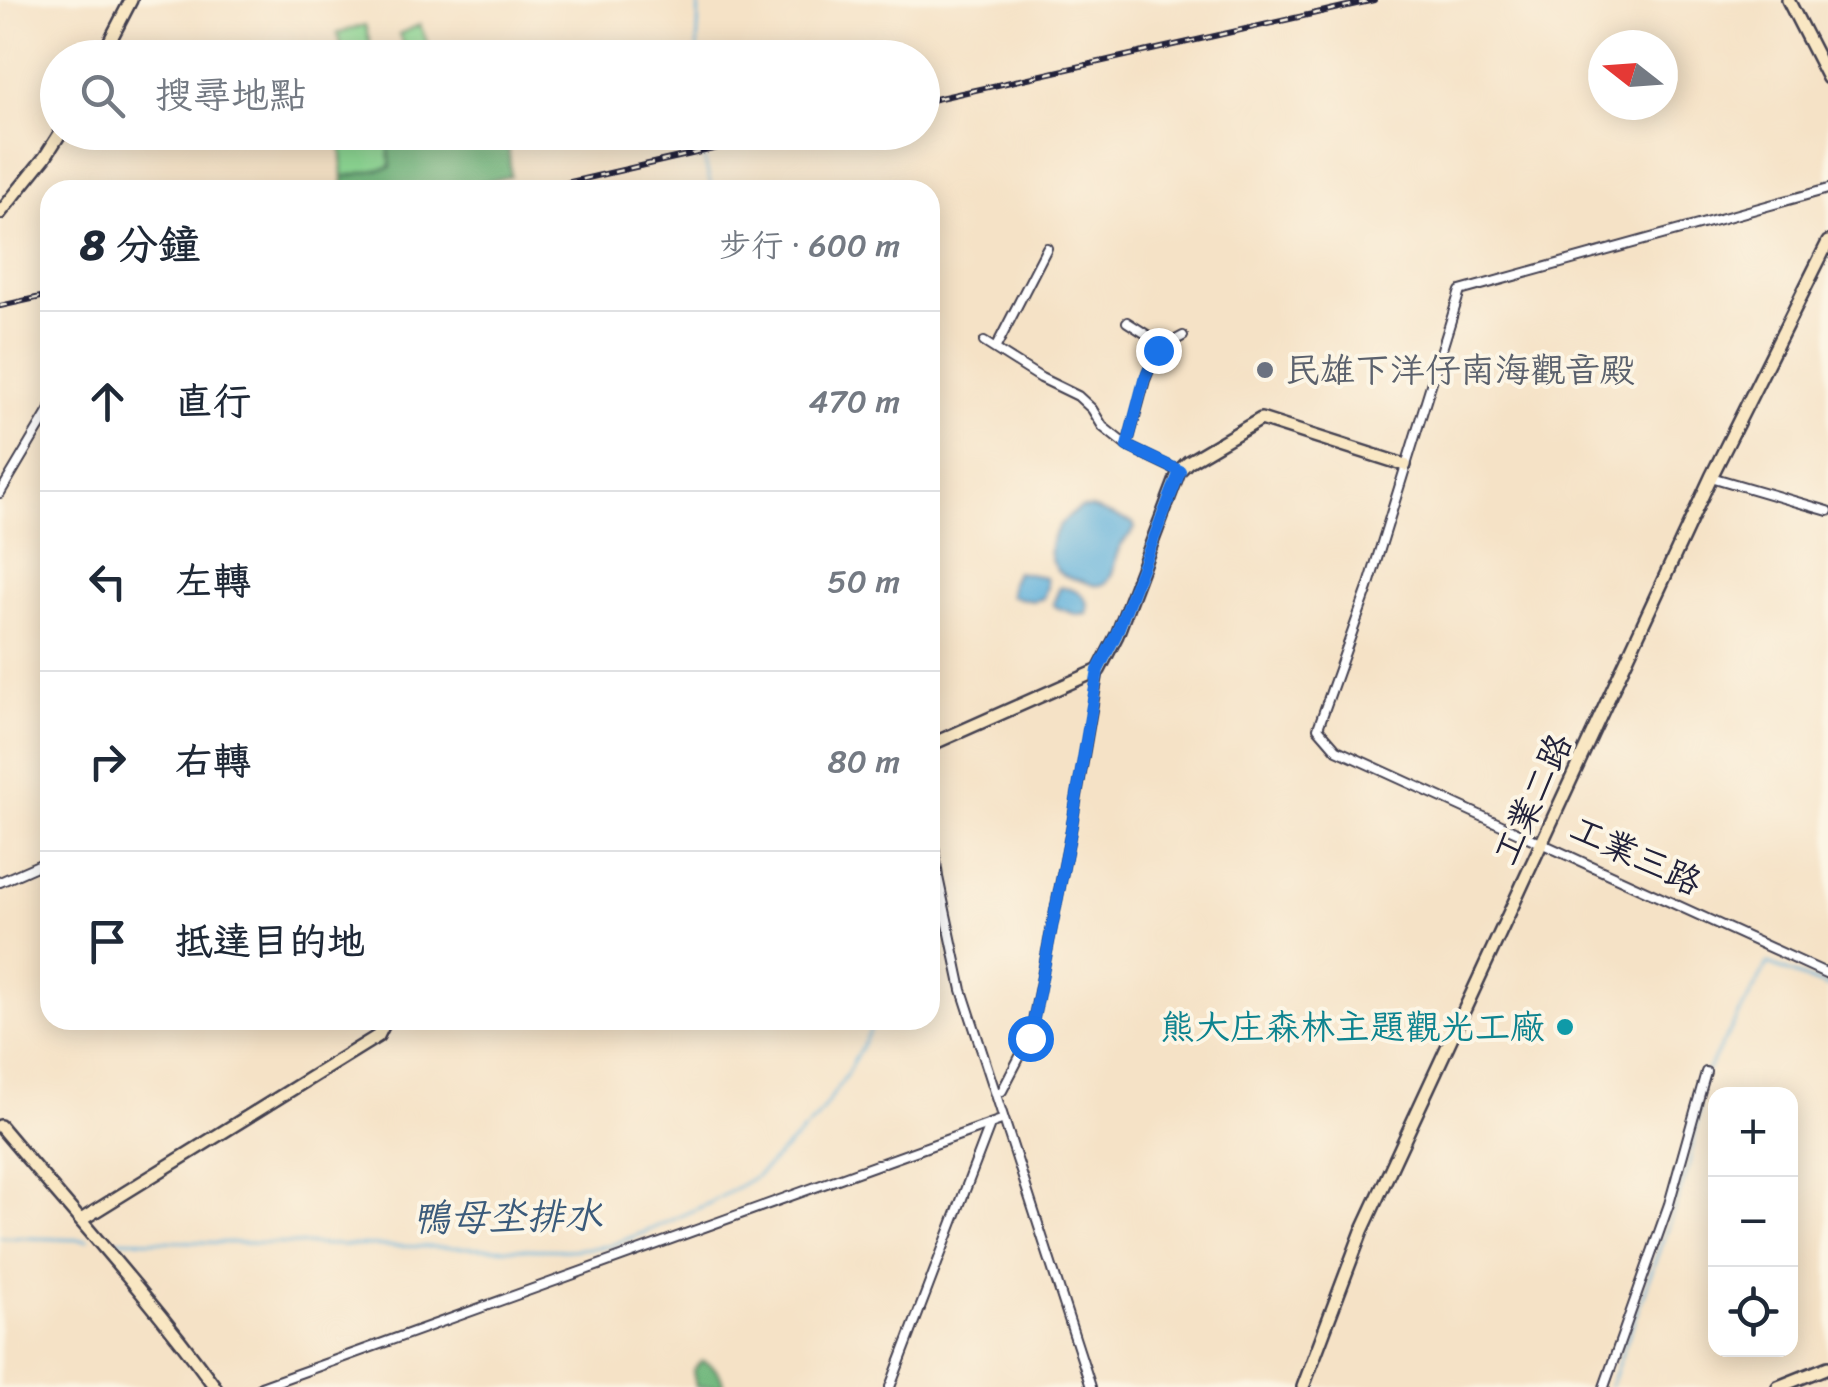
<!DOCTYPE html>
<html lang="zh-TW">
<meta charset="utf-8">
<style>
body{margin:0;font-family:Sriracha,"LXGW WenKai TC",sans-serif;background:#f2f2f3;color:#1f2937}
.controls{position:absolute;right:30px;bottom:30px;display:grid;overflow:hidden;border-radius:20px;box-shadow:0 5px 25px #0003}
.controls button{width:90px;height:90px;display:grid;place-items:center;padding:0;border:0;border-bottom:2px solid #e0e1e3;background:#fff;color:#1f2937;font:50px sans-serif}
.compass{position:absolute;left:1588px;top:30px;width:90px;height:90px;border-radius:50%;background:#fff;box-shadow:0 5px 25px #0003;rotate:287deg}
.stop{position:absolute;width:30px;height:30px;margin:-22px;border:8px solid #1a73e8;border-radius:50%;background:#fff}
.stop.end{background:#1a73e8;border-color:#fff;box-shadow:0 2px 10px #0008}
.list{margin:0;padding:0;list-style:none}
h2{display:flex;justify-content:space-between;align-items:center;height:130px;margin:0;padding:0 40px;font-size:42px}
h2 small{font-size:32px;font-weight:400;color:#747a83}
.list li{display:grid;grid-template-columns:65px 1fr auto;gap:30px;align-items:center;box-sizing:border-box;height:180px;padding:0 40px;border-top:2px solid #e0e1e3}
.list b{display:block;font-size:38px;white-space:nowrap}
.list em{font-size:32px;font-style:normal;color:#747a83}
.icon{flex:none;width:55px;height:55px;fill:none;stroke:currentColor;stroke-width:2;stroke-linecap:round;stroke-linejoin:round}
.map{position:relative;flex:none;width:1828px;height:1387px;overflow:hidden}
.search{position:absolute;background:#fff;box-shadow:0 5px 25px #0003;left:40px;top:40px;width:900px;height:110px;display:flex;align-items:center;gap:25px;box-sizing:border-box;padding:0 35px;border-radius:55px;color:#747a83;font-size:38px}
.panel{position:absolute;background:#fff;box-shadow:0 5px 25px #0003;left:40px;top:180px;width:900px;height:850px;border-radius:30px}
.map>svg:first-child{display:block}
.green{fill:#8ed894;stroke:#587d68;stroke-width:2.5}
.forest{fill:#72b87e;stroke:#4a6d5c;stroke-width:2.5}
.water{fill:#60b1db;stroke:#416a8b;stroke-width:2.5}
.lines{fill:none;stroke-linecap:round;stroke-linejoin:round}
.stream{stroke:#60b1db;stroke-width:2.5}
.street-casing{stroke:#423f50;stroke-width:12}
.secondary-casing{stroke:#423f50;stroke-width:16}
.street{stroke:#fff;stroke-width:8}
.secondary{stroke:#f9e7c3;stroke-width:11}
.rail-casing{stroke:#22223b;stroke-width:6}
.rail{stroke:#fcf5e5;stroke-width:2.5;stroke-dasharray:8;stroke-linecap:butt}
.route{stroke:#1a73e8;stroke-width:12}
.worship-dot{fill:#6b7280;stroke:#fcf5e5;stroke-width:4}
.culture-dot{fill:#0f9aa8;stroke:#fcf5e5;stroke-width:4}
.labels{text-anchor:middle;dominant-baseline:central;stroke-width:8;stroke-linejoin:round;paint-order:stroke}
.worship-label{font-size:35px;fill:#5b616d;stroke:#fcf5e5;text-anchor:start}
.street-label{font-size:35px;fill:#22223b;stroke:#fcf5e5}
.culture-label{font-size:35px;fill:#0d838f;stroke:#fcf5e5;text-anchor:end}
.water-label{font-size:38px;font-style:italic;fill:#3b5b7b;stroke:#fcf5e5}
</style>
<div class="map">
<svg width="1828" height="1387" viewBox="0 0 1828 1387">
<rect width="100%" height="100%" fill="#fcf5e5"/>
<filter id="ink" filterUnits="userSpaceOnUse"><feTurbulence type="fractalNoise" baseFrequency=".01" numOctaves="2"/><feDisplacementMap in="SourceGraphic" scale="20" xChannelSelector="R" yChannelSelector="G"/><feConvolveMatrix kernelMatrix="1 2 1 2 8 2 1 2 1" color-interpolation-filters="sRGB"/></filter>
<filter id="wash" filterUnits="userSpaceOnUse"><feTurbulence type="fractalNoise" baseFrequency=".0048" numOctaves="4" result="noise"/><feDisplacementMap in="SourceGraphic" scale="40" xChannelSelector="R" yChannelSelector="G"/><feGaussianBlur stdDeviation="2.25" result="paint"/><feColorMatrix in="noise" values="0 0 0 0 0 0 0 0 0 0 0 0 0 0 0 0 0 1.4 0 .05"/><feComposite in="paint" operator="in"/></filter>
<g filter="url(#wash)">
<rect width="100%" height="100%" fill="#f5e2c6"/>
<path class="green" d="M365,25L374,57H344L337,33Z
M420,25L433,57H409L399,34Z
M341,133H387L391,167L343,177Z"/>
<path class="forest" d="M387,133H507L511,176L450,190H344L343,177L391,167Z
M701,1361C714,1364 722,1374 724,1387H696L693,1371Z"/>
<path class="water" d="M1081,508H1092L1133,523L1135,529C1130,535 1123,540 1120,547C1113,558 1116,575 1105,583C1097,588 1091,584 1082,581C1073,578 1060,576 1055,567C1039,544 1063,518 1081,508Z
M1016,572L1046,577L1047,587L1043,598L1033,601L1010,596L1011,583Z
M1060,587C1075,589 1093,596 1087,614L1077,615L1056,607L1053,604Z"/>
<g class="lines">
<path class="stream" d="M697,58L699,0
M700,143L712,190
M1707,1071L1768,964L1828,987
M0,1237L88,1240
M106,1240L570,1250L609,1246L645,1232L712,1202L758,1175L817,1118L845,1077L876,1020
M1610,1387L1688,1169L1700,1108"/>
</g>
</g>
<g filter="url(#ink)">
<g class="lines">
<defs>
<path id="street" d="M1828,189L1460,291L1368,588L1318,728L1337,750L1828,974
M1127,322L1149,336L1157,350
M984,342L1041,378L1078,396L1092,409L1103,427L1127,446
M995,349L1047,248
M1179,471L1127,446L1145,380L1157,350L1183,336
M1711,477L1828,511
M0,493L50,409
M930,815L938,877L962,990L1091,1387
M0,882L50,860
M1002,1091L1030,1037L1070,836L1099,670
M261,1387L1004,1119
M890,1387L990,1125
M1604,1387L1669,1204L1706,1072"/>
<path id="secondary" d="M1788,0L1828,78
M101,58L131,0
M0,213L45,157L61,132
M930,745L1099,670L1117,635L1179,471L1188,462L1261,419L1405,465
M0,1126C72,1212 149,1296 215,1387
M81,1220L378,1036L386,1020
M1303,1387L1362,1231L1711,477L1828,242
M1778,1387L1828,1367"/>
</defs>
<use href="#street" class="street-casing"/>
<use href="#secondary" class="secondary-casing"/>
<use href="#street" class="street"/>
<use href="#secondary" class="secondary"/>
<defs>
<path id="rail" d="M922,102L1374,0
M536,190L787,132
M0,306L50,295"/>
</defs>
<use href="#rail" class="rail-casing"/>
<use href="#rail" class="rail"/>
</g>
</g>
<g class="lines" filter="url(#ink)">
<path class="route" d="M1030,1038L1070,836L1098,670L1116,635L1180,471L1127,446L1144,380L1158,350"/>
</g>
<circle class="worship-dot" cx="1265" cy="370" r="10"/>
<circle class="culture-dot" cx="1565" cy="1027" r="10"/>
<g class="labels">
<g class="worship-label">
<text x="1285" y="370">民雄下洋仔南海觀音殿</text>
</g>
<g class="street-label">
<text transform="translate(1532 799) rotate(-65)">工業二路</text>
<text transform="translate(1636 855) rotate(25)">工業三路</text>
</g>
<g class="culture-label">
<text x="1545" y="1027">熊大庄森林主題觀光工廠</text>
</g>
<g class="water-label">
<text transform="translate(507 1217) rotate(-1)">鴨母坔排水</text>
</g>
</g>
</svg>
<div class="controls">
<button>+</button>
<button>−</button>
<button><svg class="icon" aria-label="locate" viewBox="0 0 24 24"><circle cx="12" cy="12" r="6"/><path d="M12 2v4M12 18v4M2 12h4M18 12h4"/></svg></button>
</div>
<svg class="compass" viewBox="-18 -18 36 36"><path d="M0-13l5 13h-10z" fill="#e53935"/><path d="M0 13l5-13h-10z" fill="#747a83"/></svg>
<div class="stop" style="left:1030px;top:1038px"></div>
<div class="stop end" style="left:1158px;top:350px"></div>
<div class="search"><svg class="icon" aria-label="search" viewBox="0 0 24 24"><circle cx="10" cy="10" r="6"/><path d="M15 15l6 6"/></svg>搜尋地點</div>
<section class="panel">
<h2>8 分鐘<small>步行 · 600 m</small></h2>
<ul class="list">
<li><svg class="icon" aria-label="ahead" viewBox="0 0 24 24"><path d="M12 20V5M6 11l6-6 6 6"/></svg><div><b>直行</b></div><em>470 m</em></li>
<li><svg class="icon" aria-label="left" viewBox="0 0 24 24"><path d="M17 20v-9H6M10 6l-5 5 5 5"/></svg><div><b>左轉</b></div><em>50 m</em></li>
<li><svg class="icon" aria-label="right" viewBox="0 0 24 24"><path d="M7 20v-9h11M14 6l5 5-5 5"/></svg><div><b>右轉</b></div><em>80 m</em></li>
<li><svg class="icon" aria-label="arrive" viewBox="0 0 24 24"><path d="M6 21V4h12l-3 4 3 4H6"/></svg><div><b>抵達目的地</b></div></li>
</ul>
</section>
</div>
